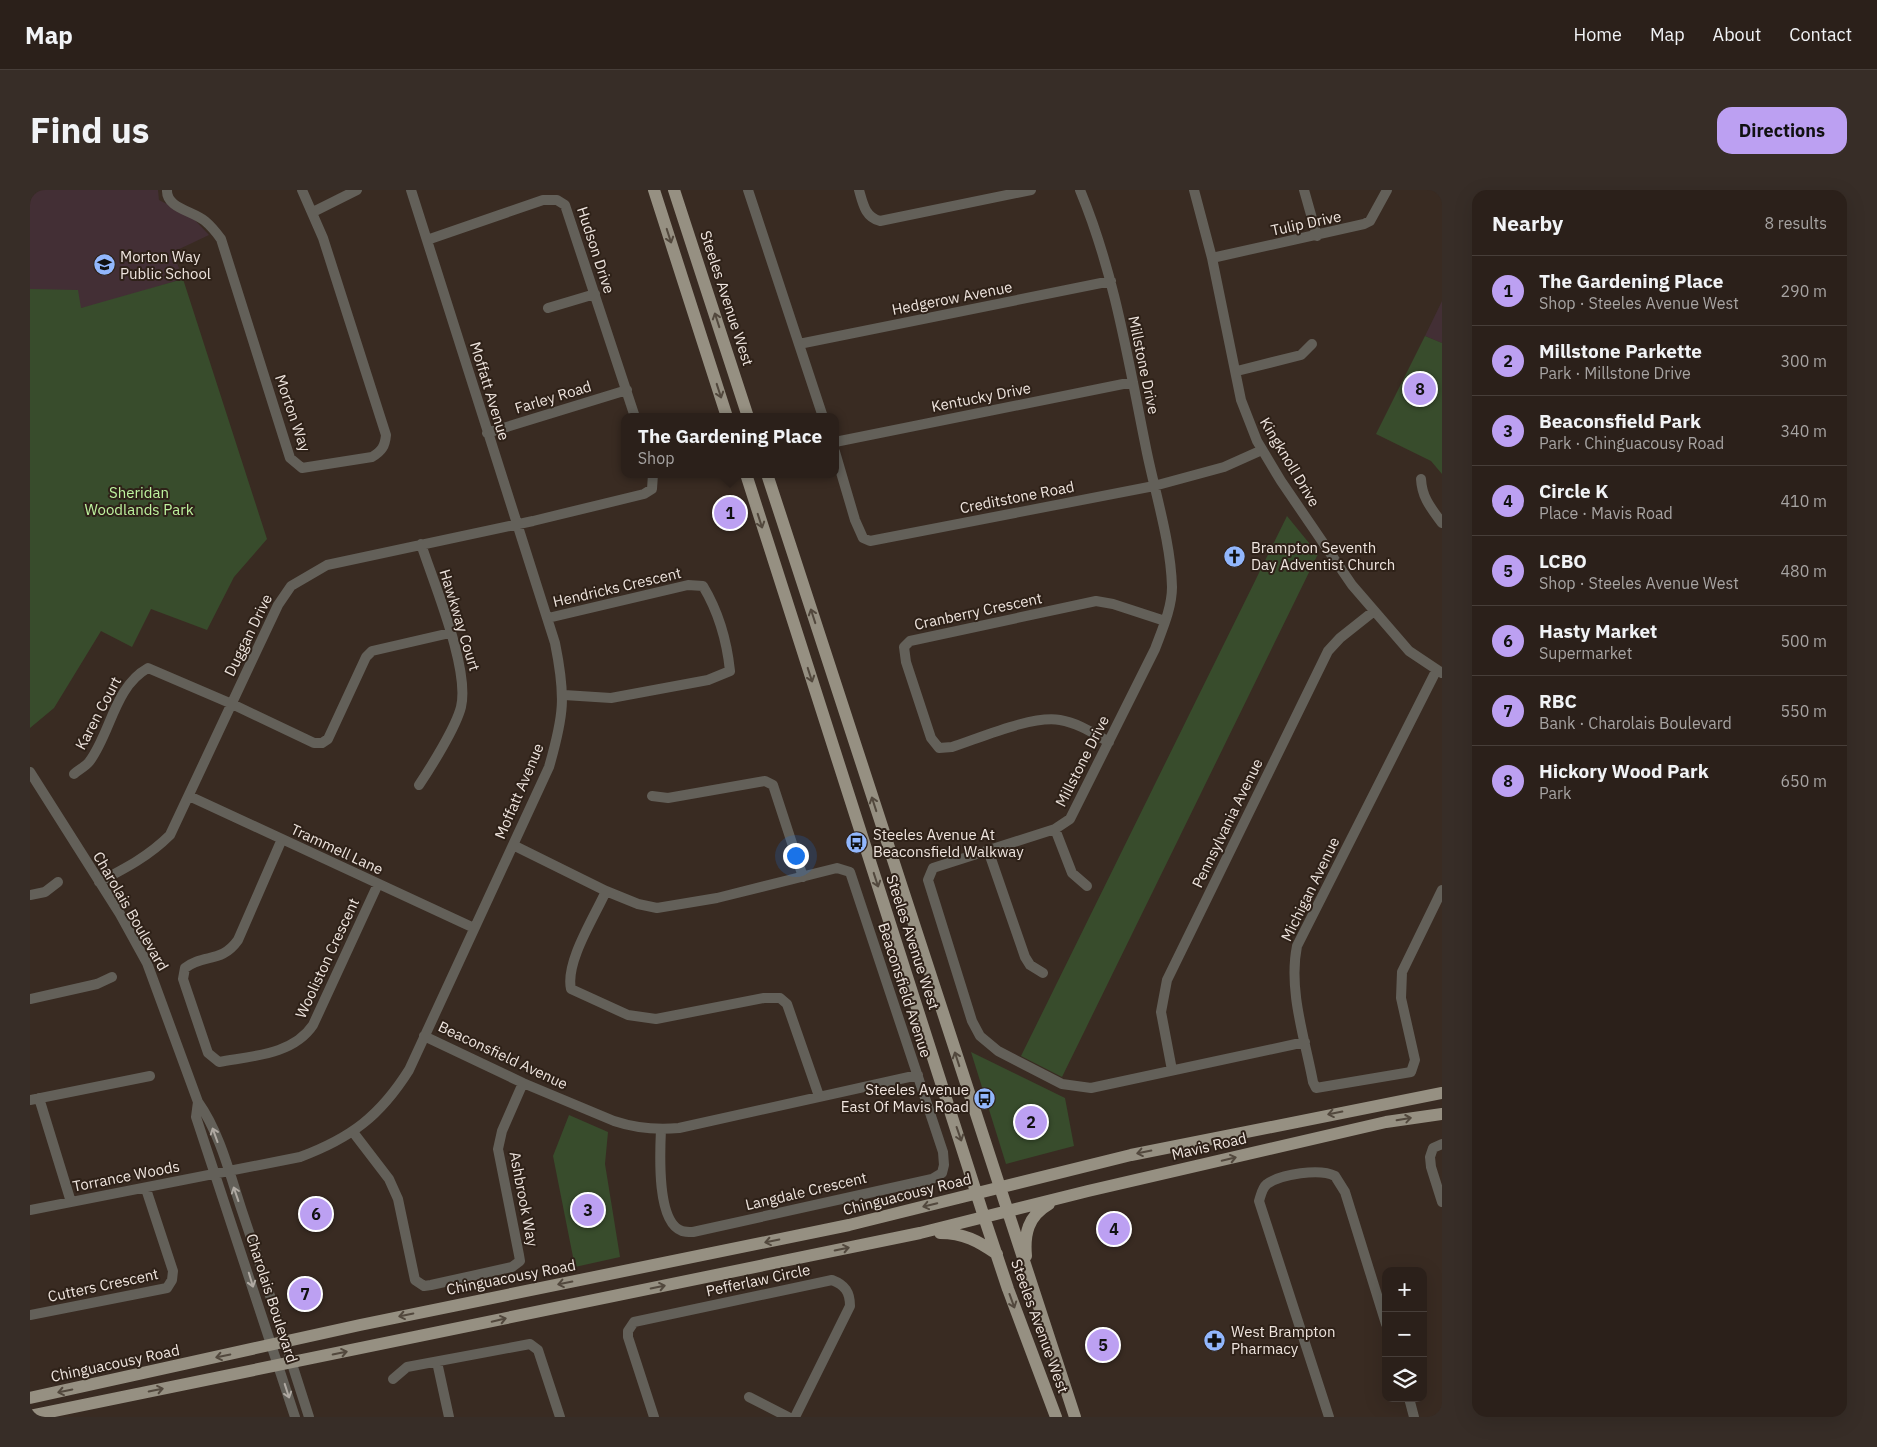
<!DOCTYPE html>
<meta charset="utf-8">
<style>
body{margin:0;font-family:"IBM Plex Sans",sans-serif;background:#372d27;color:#f1f3f6}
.controls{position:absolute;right:15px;bottom:15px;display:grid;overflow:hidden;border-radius:10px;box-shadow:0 5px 20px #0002}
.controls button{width:45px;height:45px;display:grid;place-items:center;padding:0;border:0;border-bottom:1px solid #473e39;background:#2b201a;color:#f1f3f6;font:25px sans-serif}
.you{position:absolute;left:765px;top:665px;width:18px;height:18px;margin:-12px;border:4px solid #fff;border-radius:50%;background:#1a73e8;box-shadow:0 0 0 8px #1a73e833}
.badge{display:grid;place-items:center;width:32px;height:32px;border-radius:50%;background:#bca0f2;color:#111;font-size:16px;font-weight:700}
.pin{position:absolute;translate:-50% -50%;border:2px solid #fff;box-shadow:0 1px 5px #0006}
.popup{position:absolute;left:591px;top:223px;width:218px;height:65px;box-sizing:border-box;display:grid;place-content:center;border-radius:10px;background:#2b201a;filter:drop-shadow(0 1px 4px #0005);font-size:16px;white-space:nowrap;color:#a6a3a2}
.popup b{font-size:19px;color:#f1f3f6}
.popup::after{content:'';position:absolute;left:50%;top:100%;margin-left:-10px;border:10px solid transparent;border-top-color:#2b201a}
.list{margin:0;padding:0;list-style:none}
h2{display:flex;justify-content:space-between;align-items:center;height:65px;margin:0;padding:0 20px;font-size:21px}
h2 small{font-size:16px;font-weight:400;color:#a6a3a2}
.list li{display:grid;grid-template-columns:32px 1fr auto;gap:15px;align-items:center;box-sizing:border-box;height:70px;padding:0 20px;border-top:1px solid #473e39}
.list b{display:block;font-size:19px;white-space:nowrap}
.list p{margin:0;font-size:16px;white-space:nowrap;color:#a6a3a2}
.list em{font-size:16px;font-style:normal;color:#a6a3a2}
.icon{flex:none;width:28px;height:28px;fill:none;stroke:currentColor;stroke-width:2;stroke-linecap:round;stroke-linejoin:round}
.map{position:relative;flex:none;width:1412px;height:1227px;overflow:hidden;border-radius:15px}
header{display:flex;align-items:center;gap:30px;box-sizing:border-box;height:70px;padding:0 25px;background:#2b201a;border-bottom:1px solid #473e39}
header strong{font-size:24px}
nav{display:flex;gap:28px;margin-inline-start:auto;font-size:18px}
.intro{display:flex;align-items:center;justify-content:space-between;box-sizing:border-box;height:120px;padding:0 30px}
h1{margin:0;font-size:35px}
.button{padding:12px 22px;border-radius:15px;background:#bca0f2;color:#111;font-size:18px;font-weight:700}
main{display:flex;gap:30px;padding:0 30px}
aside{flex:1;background:#2b201a;border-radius:15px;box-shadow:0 5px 20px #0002}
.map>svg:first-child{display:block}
.industrial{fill:#432f35}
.green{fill:#384c2c}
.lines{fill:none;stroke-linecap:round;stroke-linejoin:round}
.minor{stroke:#636059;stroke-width:10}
.major{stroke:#969082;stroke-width:12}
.oneway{stroke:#52483d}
.oneway2{stroke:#afa9a2}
.labels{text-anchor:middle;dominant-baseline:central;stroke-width:4;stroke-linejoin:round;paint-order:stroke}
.street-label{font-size:15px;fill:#eee4de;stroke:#2e2118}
.poi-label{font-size:15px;fill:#eee4de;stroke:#2e2118;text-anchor:start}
.park-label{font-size:15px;fill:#bef39f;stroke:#2e2118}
</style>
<header>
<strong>Map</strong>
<nav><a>Home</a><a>Map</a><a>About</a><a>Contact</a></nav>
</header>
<div class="intro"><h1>Find us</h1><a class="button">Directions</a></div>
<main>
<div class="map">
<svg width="1412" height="1227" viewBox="0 0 1412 1227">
<rect width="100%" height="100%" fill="#392b22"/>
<path class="industrial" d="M0,0H128L129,10L162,27L179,45L143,62L153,89L73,113L0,130Z
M1412,111V153L1395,146Z"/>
<path class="green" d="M153,89L237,349L204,387L177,440L121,419L102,457L71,441L24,518L0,538V99L48,100L51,118Z
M1395,146L1412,153V284L1401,271L1346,244Z
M1257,326L1288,364L1032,887L991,866Z
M941,862L1035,908L1044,956L976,974Z
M539,925L578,942L575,974L590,1067L545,1077L523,966Z"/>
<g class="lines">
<path class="minor" d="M137,0C136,18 163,21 175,31C181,36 186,42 191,49L260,268L272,278L342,267C352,261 355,256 356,245L293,48L272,0
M718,0L793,227
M829,0C833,14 835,27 850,31L1001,0
M1050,0C1085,84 1099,175 1117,263C1126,306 1141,354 1142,397C1142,418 1132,440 1125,459L1040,629L1025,639L903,678L898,690L942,831L950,846L968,861L1032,894L1061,898L1275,852
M1164,0L1182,68L1211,210L1227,251L1251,291L1322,395L1379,461L1412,483
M1274,0L1287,46
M283,22L327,0
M397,50L513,10H527L535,15L605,227
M1182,68L1334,34L1340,31L1357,0
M518,118L565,104
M769,154L1081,91
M1207,181L1271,165L1282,154
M457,243L597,200
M805,252L1103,192
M805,262L825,330L833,348L840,351L1124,296L1194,277L1232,260
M1391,289C1392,308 1401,318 1412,333
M518,428L658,395L673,396C688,421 697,452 700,481L678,490L581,508L534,505
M1406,481L1267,756C1258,800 1275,849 1283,892L1286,898L1381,882L1385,870L1371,808L1372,782L1412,700
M1079,552C1063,543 1048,533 1030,530C1002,525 950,548 922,557L909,558L901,548L876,472L874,457L880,451L1066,411L1083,414L1135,431
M0,582L90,724L117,773L168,912C190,943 200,985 212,1021C235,1089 257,1158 279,1227
M44,584C48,580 55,577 59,572C81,543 84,497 118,478L202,514L284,553H292L298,549L336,467L342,461L420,443
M389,595C401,577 426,537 431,517C440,479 404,394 391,354
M159,606L444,738
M622,606L638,608L735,591L743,595L773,687
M1025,639L1042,683L1057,696
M252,649L208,750C191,774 174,763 155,778L153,789L178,863L189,872C221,866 263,865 283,835L348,694
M483,655L576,701L608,714L627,718L687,708L807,678L820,682L913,962L914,975L912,983L902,989L663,1042C660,1042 655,1042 652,1041C626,1032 630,962 631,939
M958,660L995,767L1000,775L1013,783
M69,692C96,678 119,666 140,645L248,415L261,396L297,375L503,331L614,304L622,299L623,284
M576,701C565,726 535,772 541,799L598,825L626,829L734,808H750L757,814L789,906
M0,705L15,702L28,692
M0,809L67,794L82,787
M394,846L493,893L584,931C605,938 627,940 649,938L888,885
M1142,880L1131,822L1137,790L1298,461L1310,448L1344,421
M9,908L41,1012
M0,910L120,886
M168,912L166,927L265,1227
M323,942L359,989L368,1009L385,1090L394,1096L401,1095L482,1077L490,1071L489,1065L468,959L472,941L493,893
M1412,954L1403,958L1400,967L1401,977L1412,1012
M0,1020L270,967C321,948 350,926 379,880L519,577C534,525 536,507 525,453L381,0
M0,1125L137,1098L142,1090L143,1081L116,999
M407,1172L419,1227
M363,1189L377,1177L500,1154L508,1160L530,1227
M719,1207L758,1227
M1379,1208L1384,1227
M624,1227L598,1147V1141L604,1132L802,1090C815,1095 820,1102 820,1116L765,1227
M1299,1227L1229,1011C1231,1005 1232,998 1237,994C1251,984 1290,978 1305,986L1315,1002L1356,1134"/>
<path class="major" d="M624,0L697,227
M644,0L718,227
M716,284L954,1027L978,1099L1026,1227
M737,284L1045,1227
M910,1043C934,1043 948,1051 967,1064
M996,1066C994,1044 998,1026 1019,1014
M0,1208L330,1135L819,1035L1101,965L1412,903
M0,1226L890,1043L1058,1001L1356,932L1412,924"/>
</g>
<defs><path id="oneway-shaft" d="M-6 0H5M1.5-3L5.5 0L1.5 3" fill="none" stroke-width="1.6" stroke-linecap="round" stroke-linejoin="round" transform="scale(1.25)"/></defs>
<g class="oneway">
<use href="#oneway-shaft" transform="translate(639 46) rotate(72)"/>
<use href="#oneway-shaft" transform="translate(687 130) rotate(-108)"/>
<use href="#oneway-shaft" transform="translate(689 201) rotate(72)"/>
<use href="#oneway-shaft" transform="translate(730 331) rotate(72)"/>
<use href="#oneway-shaft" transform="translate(783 426) rotate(-108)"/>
<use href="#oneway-shaft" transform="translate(780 485) rotate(72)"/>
<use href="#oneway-shaft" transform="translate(844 614) rotate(-108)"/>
<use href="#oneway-shaft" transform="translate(846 690) rotate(72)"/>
<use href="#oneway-shaft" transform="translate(927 869) rotate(-108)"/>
<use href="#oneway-shaft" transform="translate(1305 923) rotate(169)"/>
<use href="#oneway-shaft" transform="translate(1374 929) rotate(-9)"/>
<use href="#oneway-shaft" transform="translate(929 944) rotate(71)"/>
<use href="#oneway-shaft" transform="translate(1114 962) rotate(169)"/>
<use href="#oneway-shaft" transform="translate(1199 969) rotate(-13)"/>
<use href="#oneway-shaft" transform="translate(900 1015) rotate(166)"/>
<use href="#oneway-shaft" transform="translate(742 1051) rotate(168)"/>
<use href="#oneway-shaft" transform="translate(812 1059) rotate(-12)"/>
<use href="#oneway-shaft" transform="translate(535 1093) rotate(169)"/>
<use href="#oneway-shaft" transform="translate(628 1097) rotate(-12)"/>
<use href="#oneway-shaft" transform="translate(982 1111) rotate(70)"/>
<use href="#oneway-shaft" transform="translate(376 1125) rotate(168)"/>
<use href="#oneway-shaft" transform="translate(469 1130) rotate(-13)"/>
<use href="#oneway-shaft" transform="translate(310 1163) rotate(-12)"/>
<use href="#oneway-shaft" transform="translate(193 1166) rotate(168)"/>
<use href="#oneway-shaft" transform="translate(126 1200) rotate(-12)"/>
<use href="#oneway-shaft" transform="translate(35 1201) rotate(168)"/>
</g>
<g class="oneway2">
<use href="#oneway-shaft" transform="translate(185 945) rotate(-110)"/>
<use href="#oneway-shaft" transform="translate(206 1004) rotate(-109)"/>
<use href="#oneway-shaft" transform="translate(221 1090) rotate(73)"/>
<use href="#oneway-shaft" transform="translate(257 1201) rotate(72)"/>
</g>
<defs>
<symbol id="school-disc" viewBox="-11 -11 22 22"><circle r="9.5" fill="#92b7fd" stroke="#2e2118"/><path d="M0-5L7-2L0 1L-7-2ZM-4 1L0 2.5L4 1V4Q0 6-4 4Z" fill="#111"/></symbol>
<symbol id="church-disc" viewBox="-11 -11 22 22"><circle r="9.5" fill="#92b7fd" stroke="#2e2118"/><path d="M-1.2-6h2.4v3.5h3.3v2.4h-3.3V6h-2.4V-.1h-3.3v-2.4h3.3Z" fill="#111"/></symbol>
<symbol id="bus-disc" viewBox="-11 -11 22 22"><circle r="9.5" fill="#92b7fd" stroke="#2e2118"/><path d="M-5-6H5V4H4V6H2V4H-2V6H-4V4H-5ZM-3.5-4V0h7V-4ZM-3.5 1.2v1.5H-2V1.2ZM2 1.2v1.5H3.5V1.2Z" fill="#111"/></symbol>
<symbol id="pharmacy-disc" viewBox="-11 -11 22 22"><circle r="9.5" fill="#92b7fd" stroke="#2e2118"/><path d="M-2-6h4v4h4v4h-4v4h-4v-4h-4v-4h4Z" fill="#111"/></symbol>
</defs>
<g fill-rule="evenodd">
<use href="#school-disc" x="62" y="62" width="25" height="25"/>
<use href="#church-disc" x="1192" y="354" width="25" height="25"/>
<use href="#bus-disc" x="814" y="640" width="25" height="25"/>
<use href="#bus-disc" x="942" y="896" width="25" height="25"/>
<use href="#pharmacy-disc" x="1172" y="1138" width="25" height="25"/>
</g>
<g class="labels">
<g class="street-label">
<text transform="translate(1276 33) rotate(-12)">Tulip Drive</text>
<text transform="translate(566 60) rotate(72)">Hudson Drive</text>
<text transform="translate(697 108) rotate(72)">Steeles Avenue West</text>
<text transform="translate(922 108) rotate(-11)">Hedgerow Avenue</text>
<text transform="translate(1114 175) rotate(78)">Millstone Drive</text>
<text transform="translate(460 201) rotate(73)">Moffatt Avenue</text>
<text transform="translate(523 207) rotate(-17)">Farley Road</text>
<text transform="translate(951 207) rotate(-11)">Kentucky Drive</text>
<text transform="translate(263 223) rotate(71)">Morton Way</text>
<text transform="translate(1260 272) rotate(59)">Kingknoll Drive</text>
<text transform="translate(987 307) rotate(-11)">Creditstone Road</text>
<text transform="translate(587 397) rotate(-13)">Hendricks Crescent</text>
<text transform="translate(948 421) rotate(-12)">Cranberry Crescent</text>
<text transform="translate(430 430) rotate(73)">Hawkway Court</text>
<text transform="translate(218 445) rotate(-64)">Duggan Drive</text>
<text transform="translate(68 523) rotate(-62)">Karen Court</text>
<text transform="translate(1052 571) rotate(-63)">Millstone Drive</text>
<text transform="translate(489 601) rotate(-67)">Moffatt Avenue</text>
<text transform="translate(1197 633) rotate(-64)">Pennsylvania Avenue</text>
<text transform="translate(307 659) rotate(25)">Trammell Lane</text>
<text transform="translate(1280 699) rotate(-64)">Michigan Avenue</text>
<text transform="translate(101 721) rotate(60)">Charolais Boulevard</text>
<text transform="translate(883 752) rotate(72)">Steeles Avenue West</text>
<text transform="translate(297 768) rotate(-65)">Wooliston Crescent</text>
<text transform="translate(875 800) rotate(72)">Beaconsfield Avenue</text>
<text transform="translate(473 865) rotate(25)">Beaconsfield Avenue</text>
<text transform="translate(1179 956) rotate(-13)">Mavis Road</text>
<text transform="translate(96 986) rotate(-11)">Torrance Woods</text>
<text transform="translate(776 1001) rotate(-13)">Langdale Crescent</text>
<text transform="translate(877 1004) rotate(-14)">Chinguacousy Road</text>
<text transform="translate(494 1009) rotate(79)">Ashbrook Way</text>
<text transform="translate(481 1087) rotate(-11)">Chinguacousy Road</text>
<text transform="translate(728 1090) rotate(-12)">Pefferlaw Circle</text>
<text transform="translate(73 1095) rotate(-12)">Cutters Crescent</text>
<text transform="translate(242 1108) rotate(72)">Charolais Boulevard</text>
<text transform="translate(1010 1136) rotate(70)">Steeles Avenue West</text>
<text transform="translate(85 1173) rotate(-12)">Chinguacousy Road</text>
</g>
<g class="poi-label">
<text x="90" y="66">Morton Way<tspan x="90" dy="17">Public School</tspan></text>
<text x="1221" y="357">Brampton Seventh<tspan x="1221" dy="17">Day Adventist Church</tspan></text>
<text x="843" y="644">Steeles Avenue At<tspan x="843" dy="17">Beaconsfield Walkway</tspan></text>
<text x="939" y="899" text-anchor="end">Steeles Avenue<tspan x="939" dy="17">East Of Mavis Road</tspan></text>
<text x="1201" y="1141">West Brampton<tspan x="1201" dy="17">Pharmacy</tspan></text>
</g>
<g class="park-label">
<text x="109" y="302">Sheridan<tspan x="109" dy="17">Woodlands Park</tspan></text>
</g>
</g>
</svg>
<div class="controls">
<button>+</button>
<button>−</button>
<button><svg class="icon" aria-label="layers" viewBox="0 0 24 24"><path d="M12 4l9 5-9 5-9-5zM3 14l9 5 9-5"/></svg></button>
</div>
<div class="you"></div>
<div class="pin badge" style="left:700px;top:323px">1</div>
<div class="popup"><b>The Gardening Place</b>Shop</div>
<div class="pin badge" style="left:1001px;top:932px">2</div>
<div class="pin badge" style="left:558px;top:1020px">3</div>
<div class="pin badge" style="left:1084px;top:1039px">4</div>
<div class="pin badge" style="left:1073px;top:1155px">5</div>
<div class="pin badge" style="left:286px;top:1024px">6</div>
<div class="pin badge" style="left:275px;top:1104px">7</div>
<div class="pin badge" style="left:1390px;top:199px">8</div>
</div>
<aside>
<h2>Nearby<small>8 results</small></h2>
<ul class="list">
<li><span class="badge">1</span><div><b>The Gardening Place</b><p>Shop · Steeles Avenue West</p></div><em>290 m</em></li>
<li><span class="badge">2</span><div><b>Millstone Parkette</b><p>Park · Millstone Drive</p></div><em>300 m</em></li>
<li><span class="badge">3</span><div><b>Beaconsfield Park</b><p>Park · Chinguacousy Road</p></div><em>340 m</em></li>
<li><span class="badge">4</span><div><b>Circle K</b><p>Place · Mavis Road</p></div><em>410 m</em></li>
<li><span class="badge">5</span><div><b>LCBO</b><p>Shop · Steeles Avenue West</p></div><em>480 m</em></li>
<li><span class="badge">6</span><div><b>Hasty Market</b><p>Supermarket</p></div><em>500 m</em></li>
<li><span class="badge">7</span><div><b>RBC</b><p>Bank · Charolais Boulevard</p></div><em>550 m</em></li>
<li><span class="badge">8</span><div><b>Hickory Wood Park</b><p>Park</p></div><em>650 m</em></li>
</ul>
</aside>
</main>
